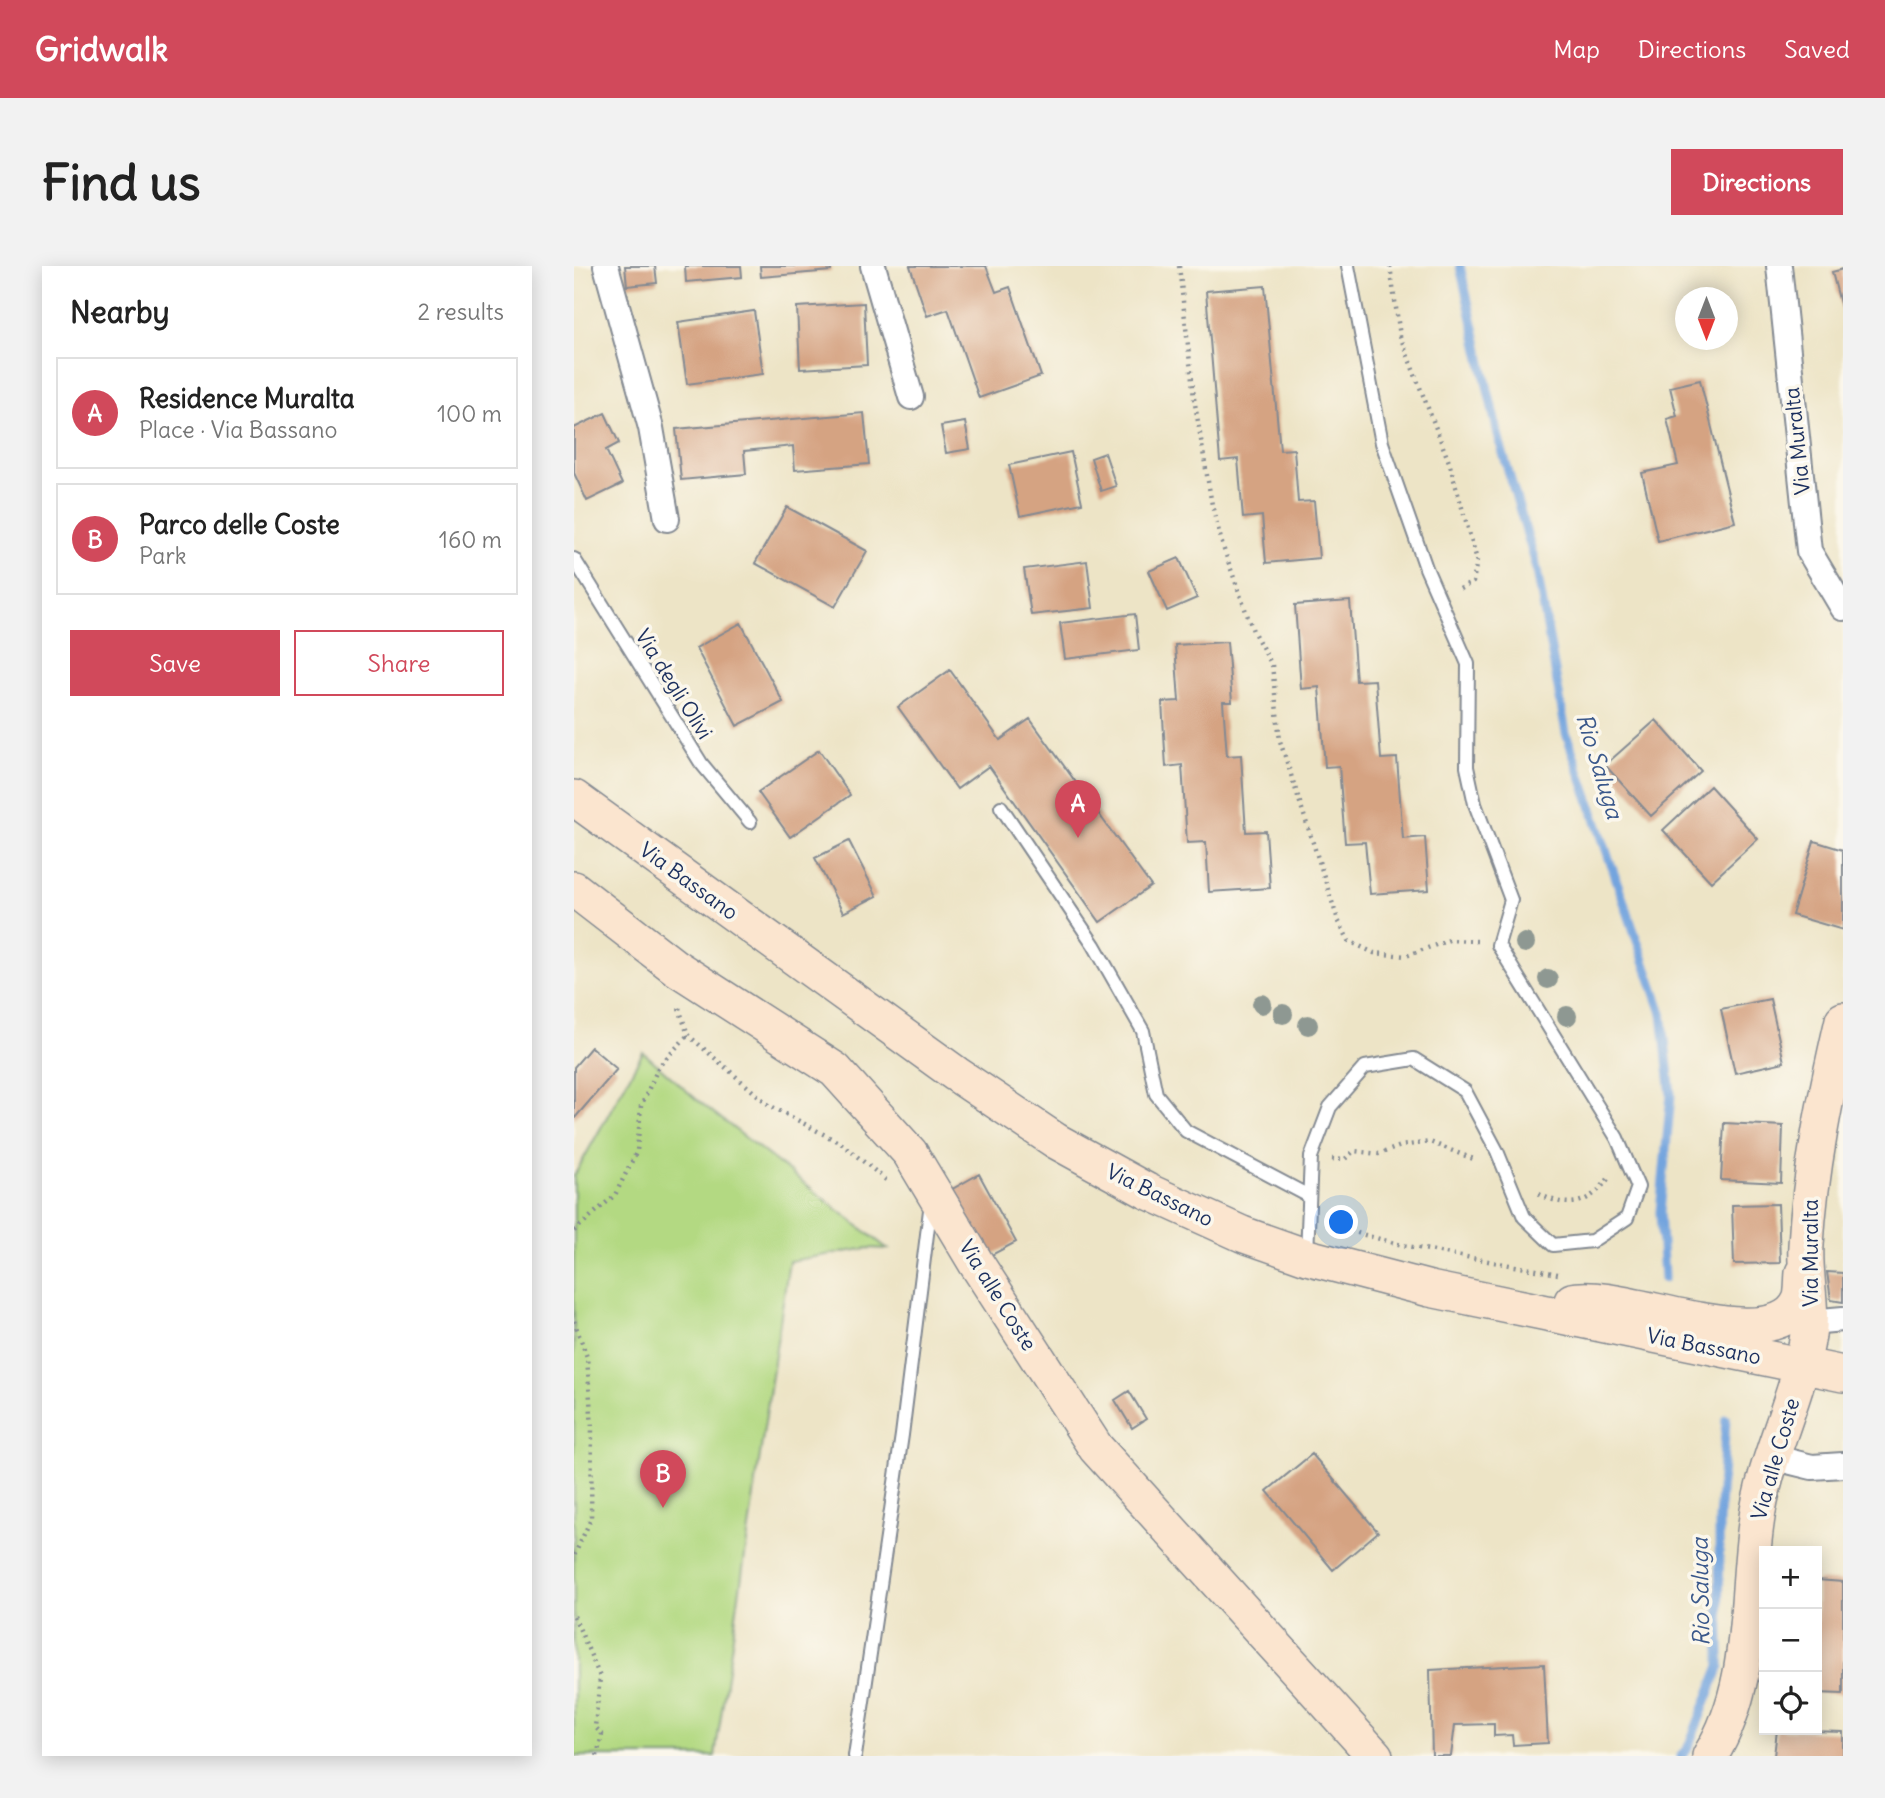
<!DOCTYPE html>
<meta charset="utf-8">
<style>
body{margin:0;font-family:Delius,sans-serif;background:#f2f2f2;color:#222}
.controls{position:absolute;right:21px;bottom:21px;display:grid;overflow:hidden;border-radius:0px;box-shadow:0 4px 18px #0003}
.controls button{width:63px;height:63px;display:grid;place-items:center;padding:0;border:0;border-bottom:2px solid #e0e0e0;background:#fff;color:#222;font:35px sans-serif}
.compass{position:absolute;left:1101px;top:21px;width:63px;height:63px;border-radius:50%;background:#fff;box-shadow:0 4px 18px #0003;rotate:180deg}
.you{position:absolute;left:768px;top:957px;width:24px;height:24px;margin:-18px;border:5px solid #fff;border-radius:50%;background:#1a73e8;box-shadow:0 0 0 10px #1a73e833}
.badge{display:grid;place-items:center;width:46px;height:46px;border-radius:50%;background:#d1495b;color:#fff;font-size:23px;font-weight:700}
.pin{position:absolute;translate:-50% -58px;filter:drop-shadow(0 2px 4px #0008)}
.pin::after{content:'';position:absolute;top:37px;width:24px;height:21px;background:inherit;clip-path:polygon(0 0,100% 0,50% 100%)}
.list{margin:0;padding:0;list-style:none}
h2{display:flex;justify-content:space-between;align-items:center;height:91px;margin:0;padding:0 28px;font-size:30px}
h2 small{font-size:23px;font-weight:400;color:#767676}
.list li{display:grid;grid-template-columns:46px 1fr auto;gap:21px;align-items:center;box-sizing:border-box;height:112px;margin:0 14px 14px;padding:0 14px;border:2px solid #e0e0e0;border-radius:0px}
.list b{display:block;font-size:26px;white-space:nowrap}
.list p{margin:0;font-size:23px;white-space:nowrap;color:#767676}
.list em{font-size:23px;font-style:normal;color:#767676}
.actions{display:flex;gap:14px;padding:21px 28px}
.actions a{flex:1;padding:16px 0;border:2px solid #d1495b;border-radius:0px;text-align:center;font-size:24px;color:#d1495b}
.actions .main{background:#d1495b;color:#fff}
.icon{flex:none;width:38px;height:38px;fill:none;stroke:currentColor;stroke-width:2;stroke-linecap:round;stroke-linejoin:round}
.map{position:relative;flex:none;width:1269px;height:1490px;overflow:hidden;border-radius:0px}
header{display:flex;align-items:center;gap:42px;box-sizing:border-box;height:98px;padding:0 35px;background:#d1495b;color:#fff}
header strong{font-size:33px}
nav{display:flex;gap:38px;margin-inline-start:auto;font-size:24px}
.intro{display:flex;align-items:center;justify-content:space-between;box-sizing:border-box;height:168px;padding:0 42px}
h1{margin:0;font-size:49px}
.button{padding:18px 32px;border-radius:0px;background:#d1495b;color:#fff;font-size:24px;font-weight:700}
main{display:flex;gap:42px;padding:0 42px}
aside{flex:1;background:#fff;border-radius:0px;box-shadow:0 4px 18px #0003}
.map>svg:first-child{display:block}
.green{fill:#b3d982;stroke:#678470;stroke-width:2}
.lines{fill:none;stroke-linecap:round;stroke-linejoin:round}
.stream{stroke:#73a4de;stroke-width:9}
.building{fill:#d5a382}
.lane-casing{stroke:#848a92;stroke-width:16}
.street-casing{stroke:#848a92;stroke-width:28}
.secondary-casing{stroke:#848a92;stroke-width:38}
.path{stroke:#848a92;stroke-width:4.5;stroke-dasharray:2 5;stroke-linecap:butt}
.lane{stroke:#fff;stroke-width:12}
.street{stroke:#fff;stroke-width:24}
.secondary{stroke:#fbe5cf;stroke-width:35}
.tree{fill:#8e9892}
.labels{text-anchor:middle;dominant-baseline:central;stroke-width:7;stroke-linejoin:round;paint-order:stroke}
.street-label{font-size:21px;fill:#1b2f5e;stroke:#fbf7ec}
.water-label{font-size:23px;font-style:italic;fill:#3a588b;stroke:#fbf7ec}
</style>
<header>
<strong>Gridwalk</strong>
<nav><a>Map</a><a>Directions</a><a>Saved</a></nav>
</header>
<div class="intro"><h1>Find us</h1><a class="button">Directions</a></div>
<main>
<aside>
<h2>Nearby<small>2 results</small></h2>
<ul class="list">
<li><span class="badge">A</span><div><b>Residence Muralta</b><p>Place · Via Bassano</p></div><em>100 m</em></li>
<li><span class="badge">B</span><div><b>Parco delle Coste</b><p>Park</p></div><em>160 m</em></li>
</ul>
<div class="actions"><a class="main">Save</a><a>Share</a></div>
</aside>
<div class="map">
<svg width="1269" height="1490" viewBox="0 0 1269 1490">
<rect width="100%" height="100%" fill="#fbf7ec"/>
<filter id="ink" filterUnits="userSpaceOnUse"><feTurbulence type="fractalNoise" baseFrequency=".0143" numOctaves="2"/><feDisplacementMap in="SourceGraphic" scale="14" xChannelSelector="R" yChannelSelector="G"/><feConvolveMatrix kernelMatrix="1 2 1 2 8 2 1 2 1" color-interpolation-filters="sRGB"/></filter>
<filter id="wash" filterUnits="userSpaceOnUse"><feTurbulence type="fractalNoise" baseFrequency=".00686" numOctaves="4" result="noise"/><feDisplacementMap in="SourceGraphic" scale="28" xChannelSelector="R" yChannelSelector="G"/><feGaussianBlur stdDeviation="1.57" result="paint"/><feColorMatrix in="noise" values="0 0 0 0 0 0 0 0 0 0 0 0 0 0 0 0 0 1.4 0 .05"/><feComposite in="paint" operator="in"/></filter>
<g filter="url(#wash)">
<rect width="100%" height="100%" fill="#ede4c6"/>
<path class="green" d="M69,786L122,833L314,983L295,982L215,995L141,1490H0V910Z"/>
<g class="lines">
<path class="stream" d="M886,0L926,177L962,299L992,467L1088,747L1097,829L1086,946L1090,1012
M1107,1490L1113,1484L1146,1400L1145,1254L1152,1153"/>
</g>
<g id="blocks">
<path class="building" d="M51,0H81L83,17L53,20Z
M111,0H167L168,11L112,16Z
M186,0H257V5L187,11Z
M336,0H412L422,26L436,21L467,110L405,132L374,43L353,50Z
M1269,3V45H1268L1258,6Z
M691,20L706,184L720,183L724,236L740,235L745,292L692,297L688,250L669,252L664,193L646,195L632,25Z
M290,37L293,99L226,103L223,41Z
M180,45L189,108L113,118L104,56Z
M1126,114L1161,256L1084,275L1068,207L1104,199L1093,153L1103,150L1096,121Z
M31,147L45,177L32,184L48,218L13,235L0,207V162Z
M290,147L295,198L221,204L219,180L170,185L172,208L107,214L102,163Z
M391,156L396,183L372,187L367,160Z
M497,186L508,237L446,250L435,199Z
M531,187L542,220L527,225L517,192Z
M213,241L293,285L261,341L181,297Z
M605,292L623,332L593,345L575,305Z
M513,295L519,342L457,349L450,303Z
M776,335L782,415L801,414L807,493L823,492L829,573L851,571L855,624L796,628L791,576L771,577L765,500L751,501L745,421L727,423L721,339Z
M561,348L565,384L491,393L486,357Z
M167,357L209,436L163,460L122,382Z
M653,376L658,436H649L653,490L667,489L672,566L692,565L696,622L635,626L632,576L613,577L608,499L592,501L588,436L605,435L601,379Z
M376,404L426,474L456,453L577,620L526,656L415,500L383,523L324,441Z
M1082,454L1127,505L1077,550L1031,499Z
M245,484L276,529L216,571L184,526Z
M1136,520L1184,573L1137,616L1089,564Z
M275,575L303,630L269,647L241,592Z
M1240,575L1269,584V664L1218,649Z
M1196,733L1210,796L1161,807L1147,743Z
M17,781L43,803L0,853V801Z
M1150,857L1209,860L1207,917L1147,914Z
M405,908L442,976L412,992L375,925Z
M1204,938L1206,997L1160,998L1158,939Z
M1253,1006L1269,1007V1036L1257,1034Z
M555,1125L572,1153L558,1162L541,1134Z
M738,1188L804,1266L759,1304L693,1225Z
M1243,1314L1269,1316V1428L1243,1427Z
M970,1398L974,1477L939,1479L938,1469L920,1470V1458L881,1459L877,1490H858L856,1404Z
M1203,1464L1269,1466V1490H1200Z"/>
</g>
</g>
<g filter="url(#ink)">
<use href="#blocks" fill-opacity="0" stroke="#848a92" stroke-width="2"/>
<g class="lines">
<defs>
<path id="lane" d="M0,293L127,497L176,556
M427,541L520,679L569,765L582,828L612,865L733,929
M733,988L737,891L756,841L791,801L840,793L891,825L923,885L950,951L979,979L1018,975L1053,952L1064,921L1043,872L924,679L937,634L901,538L893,501L894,398L852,302L808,177L774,0
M281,1490L328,1169L357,936"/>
<path id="street" d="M32,0L77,162L93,253
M299,0L337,131
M1205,0L1235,285L1269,342
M1236,1056L1269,1053
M1197,1191L1238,1201L1269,1199"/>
<path id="secondary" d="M0,532L382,808L482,875L573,925L668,968L733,991L856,1023L1269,1108
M0,623L101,701L261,804L336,887L402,997L522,1182L801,1490
M998,1035C1046,1023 1201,1096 1226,1034C1229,1027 1228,1015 1229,1007
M1136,1490C1180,1420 1171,1337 1182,1258C1190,1193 1224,1134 1234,1069C1239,1040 1230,1009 1232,979C1236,904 1252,828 1269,754"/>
</defs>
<use href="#lane" class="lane-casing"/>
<use href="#street" class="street-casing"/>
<use href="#secondary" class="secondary-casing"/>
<path class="path" d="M605,0L620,132L638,239L649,281L679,365L698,399L706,475L764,654L775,675L800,687L832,690L875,674L903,675
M816,0L826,70L875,196L903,294L899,316L884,324
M105,742L114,769L195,839L268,878L312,914
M758,893L770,894L780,885L805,888L827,880L856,876L902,894
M965,928C998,945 1017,937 1037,909
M756,947L766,960L776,965L828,979L984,1008
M0,965L41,929L63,885L67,840L85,800L114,769
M0,1055L13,1091L18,1162L17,1253L0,1290
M0,1350L26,1411L21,1461L28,1468L23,1490"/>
<use href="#lane" class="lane"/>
<use href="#street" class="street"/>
<use href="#secondary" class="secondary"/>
</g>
<g class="tree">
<circle cx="951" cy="677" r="10"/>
<circle cx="974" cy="713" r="10"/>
<circle cx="688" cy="738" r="10"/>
<circle cx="709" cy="748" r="10"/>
<circle cx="993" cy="750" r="10"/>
<circle cx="734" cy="759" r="10"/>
</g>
</g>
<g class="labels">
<g class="street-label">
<text transform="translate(1223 175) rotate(-96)">Via Muralta</text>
<text transform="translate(100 418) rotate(58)">Via degli Olivi</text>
<text transform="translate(115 615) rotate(36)">Via Bassano</text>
<text transform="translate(586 929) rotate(26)">Via Bassano</text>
<text transform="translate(1236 987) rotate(-90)">Via Muralta</text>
<text transform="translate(424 1029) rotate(58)">Via alle Coste</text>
<text transform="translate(1130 1080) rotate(11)">Via Bassano</text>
<text transform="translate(1201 1193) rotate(-74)">Via alle Coste</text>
</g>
<g class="water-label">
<text transform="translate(1026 500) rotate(73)">Rio Saluga</text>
<text transform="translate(1126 1326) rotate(-91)">Rio Saluga</text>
</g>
</g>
</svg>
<div class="controls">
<button>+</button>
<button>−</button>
<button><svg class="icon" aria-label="locate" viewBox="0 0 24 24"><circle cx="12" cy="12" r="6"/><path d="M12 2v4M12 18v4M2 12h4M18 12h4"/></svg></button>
</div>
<svg class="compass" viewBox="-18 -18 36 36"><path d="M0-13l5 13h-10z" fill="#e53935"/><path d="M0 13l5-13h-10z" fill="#767676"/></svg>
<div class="you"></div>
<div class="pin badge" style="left:504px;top:572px">A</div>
<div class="pin badge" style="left:89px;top:1242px">B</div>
</div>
</main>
